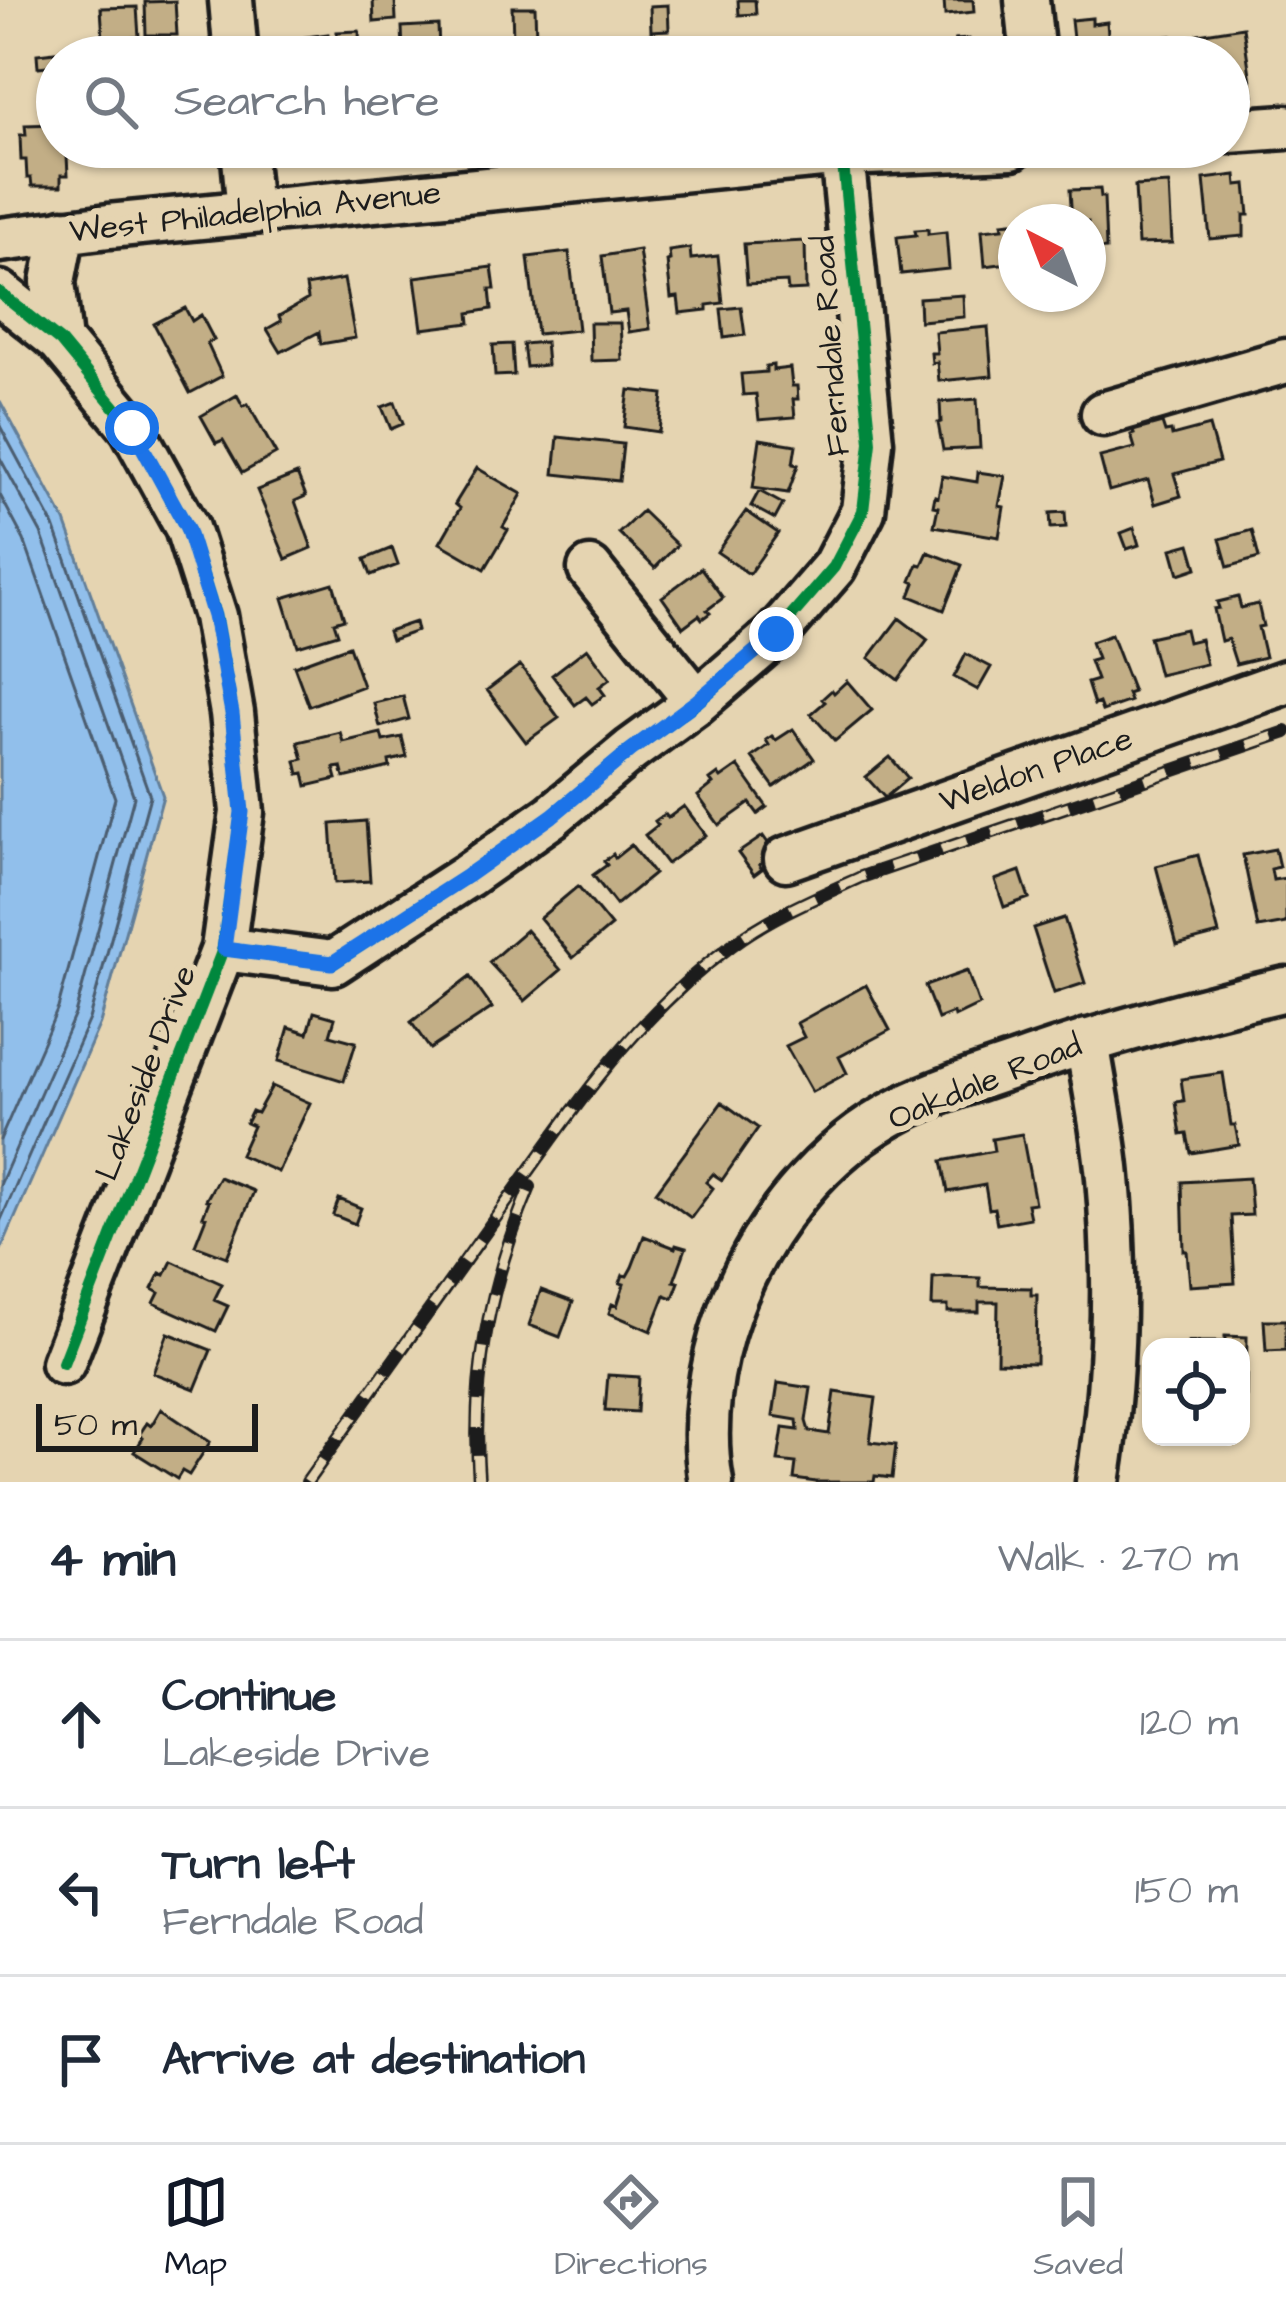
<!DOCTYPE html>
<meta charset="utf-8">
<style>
body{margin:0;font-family:"Architects Daughter",sans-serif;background:#f6f6f7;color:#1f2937}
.controls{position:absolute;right:36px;bottom:36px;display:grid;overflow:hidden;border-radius:24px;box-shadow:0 3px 9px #0004}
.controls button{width:108px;height:108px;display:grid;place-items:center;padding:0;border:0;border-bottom:3px solid #e0e1e3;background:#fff;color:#1f2937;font:60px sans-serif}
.compass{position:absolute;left:998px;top:204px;width:108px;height:108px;border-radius:50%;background:#fff;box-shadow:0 3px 9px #0004;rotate:318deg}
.scale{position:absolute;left:36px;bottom:30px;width:222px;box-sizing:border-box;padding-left:12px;border:6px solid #1c1c1c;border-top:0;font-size:33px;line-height:42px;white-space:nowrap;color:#1c1c1c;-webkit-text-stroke:9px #e5d4b1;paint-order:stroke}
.stop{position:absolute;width:36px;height:36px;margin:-27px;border:9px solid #1a73e8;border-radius:50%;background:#fff}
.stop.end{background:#1a73e8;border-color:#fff;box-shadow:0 3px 12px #0008}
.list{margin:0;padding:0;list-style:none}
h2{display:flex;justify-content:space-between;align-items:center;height:156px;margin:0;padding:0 48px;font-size:51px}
h2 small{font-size:39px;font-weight:400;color:#747a83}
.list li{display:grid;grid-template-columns:78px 1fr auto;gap:36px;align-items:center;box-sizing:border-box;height:168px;padding:0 48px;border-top:3px solid #e0e1e3}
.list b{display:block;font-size:45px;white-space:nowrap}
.list p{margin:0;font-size:39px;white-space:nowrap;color:#747a83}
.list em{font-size:39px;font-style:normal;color:#747a83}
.icon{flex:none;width:66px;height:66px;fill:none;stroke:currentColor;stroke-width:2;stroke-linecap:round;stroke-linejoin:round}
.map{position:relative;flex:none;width:1286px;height:1482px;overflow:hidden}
.search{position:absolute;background:#fff;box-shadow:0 3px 9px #0004;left:36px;right:36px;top:36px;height:132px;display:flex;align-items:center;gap:30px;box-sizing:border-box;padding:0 42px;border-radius:66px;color:#747a83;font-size:45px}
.sheet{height:660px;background:#fff}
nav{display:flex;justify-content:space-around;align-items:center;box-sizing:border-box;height:168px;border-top:3px solid #e0e1e3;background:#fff;font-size:33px;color:#747a83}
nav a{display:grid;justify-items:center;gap:6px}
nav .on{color:#111827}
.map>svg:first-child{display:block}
.water{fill:#91bfeb;stroke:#627e98;stroke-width:3}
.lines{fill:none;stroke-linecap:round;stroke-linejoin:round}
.shore{stroke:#4b5d6f;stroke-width:3}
.building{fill:#c2ae86;stroke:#1c1c1c;stroke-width:3}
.minor-casing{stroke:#1c1c1c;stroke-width:51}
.minor{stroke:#e5d4b1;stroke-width:42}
.rail-casing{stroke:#1c1c1c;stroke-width:14}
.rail{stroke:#e5d4b1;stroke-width:9;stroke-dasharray:27;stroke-linecap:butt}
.cycleway-casing{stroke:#e5d4b1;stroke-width:20}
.cycleway{stroke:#00873e;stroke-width:12}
.route{stroke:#1a73e8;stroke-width:15}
.labels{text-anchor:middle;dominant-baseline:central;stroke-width:12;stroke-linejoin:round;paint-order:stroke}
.street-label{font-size:33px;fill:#1c1c1c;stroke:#e5d4b1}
</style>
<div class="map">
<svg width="1286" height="1482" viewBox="0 0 1286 1482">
<rect width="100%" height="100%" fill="#e5d4b1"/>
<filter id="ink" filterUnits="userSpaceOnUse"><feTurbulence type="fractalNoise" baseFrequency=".00833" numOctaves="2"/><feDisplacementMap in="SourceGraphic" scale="24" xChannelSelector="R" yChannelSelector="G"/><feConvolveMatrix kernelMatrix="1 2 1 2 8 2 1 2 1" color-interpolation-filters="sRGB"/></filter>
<g filter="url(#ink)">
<path class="water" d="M0,401L65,521L163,796L100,1023L0,1252Z"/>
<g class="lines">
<path class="shore" d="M0,426L54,526L150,796L89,1019L0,1222
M0,458L41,533L134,797L75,1014L0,1185
M0,495L24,540L115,798L58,1008L0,1140"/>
</g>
<path class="building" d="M373,0H395L396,20L374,22Z
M738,0H755L756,14L739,15Z
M944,0H973L974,12L945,15Z
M175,1L177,35H146L145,2Z
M668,5L669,30L651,31L650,6Z
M137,7L139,37L103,39L101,8Z
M512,7H535L536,40H513Z
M1092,18V24L1107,22L1110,57H1075L1071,20Z
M438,25L439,49L403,50L402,27Z
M1243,27L1253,95L1229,99V57H1202L1198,34Z
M359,31L360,57H338L337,32Z
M328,34L331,55L300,57L299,38Z
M1171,36L1173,57H1132L1130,40Z
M969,39L970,51L998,48L999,57H957L955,40Z
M587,44H606L607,57H587Z
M55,52L57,65L38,67L37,54Z
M57,124V147H70V156H67L68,175H61V186H32L31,178H27L26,160H21L20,135H26L25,125Z
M157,147H212L213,161L158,166Z
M286,147H336L337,159L319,160L318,156L307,157L306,148L287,150Z
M355,147H405L406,153L357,158Z
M1236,175L1237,185L1246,184L1249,215H1244V236L1210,239L1204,179Z
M1169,184L1172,243L1138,244L1135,186Z
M1100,189L1101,197H1104L1106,249L1088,250V222H1072L1070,190Z
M1012,222L1013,227L1016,226V262L985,266L982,230L1003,228L1002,223Z
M928,229V234L946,232L949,269L901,274L897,237L916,235L915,230Z
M805,241L806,290L788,291L787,282L747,284L744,244Z
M690,248L691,259L718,256L723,303L707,305V310L680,313L678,297L671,298L667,261L670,260L669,251Z
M639,250L650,329L629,332L626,311L609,313L602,256Z
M569,252L578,330L537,334L528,257Z
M492,267L495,289H490L492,309L469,313L470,323L422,329L415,277Z
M344,279L355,338L321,344L319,332L281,352L267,329L281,321L279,316L308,299L306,286Z
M963,295L964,317L920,321L919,298Z
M741,307L745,335L724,338L721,309Z
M185,308L192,321L201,315L214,340L207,343L222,376L190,393L154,324Z
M590,323H620L622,360L591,361Z
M988,327L992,376L939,381L937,362L932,363L931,353H937L935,332Z
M545,342L547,365L526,367L523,344Z
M512,344L514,375L495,376L493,345Z
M773,365V370L790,368L792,386H797L798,399H793L795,417L759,420L756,394L743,395L741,374L766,372V366Z
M629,390L663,394L659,432L624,427Z
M237,395L243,406L248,404L276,454L242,473L223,440L216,443L201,416Z
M977,399L980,448L943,450L938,423L941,422L940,402Z
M395,402L403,424L391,429L382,407Z
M1162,423L1165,432L1171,431L1172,436L1209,426L1219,462L1174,474L1181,496L1155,504L1148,480L1109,491L1100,457L1135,448L1131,435L1134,434L1133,431Z
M558,437L623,444L619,481L554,474Z
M760,439L796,445L793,464L798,465L788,493L753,488Z
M477,468L522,494L503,527L508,530L485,569L440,543L460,508L455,504Z
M978,472L1005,476L999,506L1004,507L999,537L934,526L938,507L933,506L935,496L938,497L942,476L977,482Z
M297,474L306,496L295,501L312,548L286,559L257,490Z
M759,491L783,504L775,519L751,506Z
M642,511L677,545L655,568L619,533Z
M746,511L778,533L749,574L717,552Z
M1065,512L1066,527L1051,528L1050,513Z
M1134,528L1139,545L1127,549L1121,533Z
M1252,530L1259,558L1228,567L1220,539Z
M1190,544L1197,568L1179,574L1172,549Z
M392,548L398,565L371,575L365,559Z
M928,552L962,565L944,610L910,596L915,583L911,581L918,564L922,565Z
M701,568L723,598L707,610L710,613L702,619L699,615L683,627L662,597Z
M333,583L344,619L334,622L338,634L298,646L283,598Z
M1238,597L1241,608L1258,604L1263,626L1258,627L1265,657L1236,664L1228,639L1221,641L1214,609L1219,608L1217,602Z
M899,618L928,640L898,680L869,658Z
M415,622L417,631L391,640L388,631Z
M1185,629L1188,642L1200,639L1206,664L1159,675L1149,637Z
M1111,635L1133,692L1127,694L1130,701L1102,711L1099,703L1094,705L1087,683L1097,680L1090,661L1097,659L1091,642Z
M349,646L363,686L309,706L294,666Z
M587,648L610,679L599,687L605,695L592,704L586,697L575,705L552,675Z
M966,654L991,667L978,690L954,677Z
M520,665L559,718L526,742L487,690Z
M847,681L872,710L835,741L811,714L825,702L822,699L832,690L834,693Z
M403,696L409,719L380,727L374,703Z
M793,729L814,759L774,787L752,757L769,745L766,740L772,736L776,740Z
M340,732L343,742L381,733L383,741L402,737L407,757L389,761L390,767L344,778L341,767L334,768L337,779L307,786L304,773L299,774L296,761L303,759L298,742Z
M890,757L908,778L885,798L866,777Z
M738,766L767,807L758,814L750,803L719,825L698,796L713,784L710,780L718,774L721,778Z
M684,806L706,835L667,864L645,835L658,825L655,821L665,814L668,818Z
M366,821L370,881L335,883L331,824Z
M763,836L775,853L759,865L762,869L754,875L738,853Z
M631,845L654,874L616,905L593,875L607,865L604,861L613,854L615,858Z
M1275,849L1279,867L1271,869L1273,880L1286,878V923L1258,928L1243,855Z
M1198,855L1219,934L1177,945L1156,866Z
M1020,871L1029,898L1004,907L995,880Z
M578,886L611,926L573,958L540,918Z
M1064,918L1085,983L1054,993L1033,928Z
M526,930L561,970L525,1001L489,962Z
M967,971L979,1005L954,1017L953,1013L938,1019L925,986Z
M470,977L492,1008L430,1049L411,1022Z
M866,985L890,1030L839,1057L847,1073L812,1092L786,1046L804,1037L797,1023Z
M314,1012L335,1018L330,1035L356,1042L344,1081L279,1061L289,1027L308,1033Z
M1223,1073L1231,1125H1235L1239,1145L1191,1153L1187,1134L1181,1135L1176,1102L1184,1101L1181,1079Z
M272,1086L310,1103L278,1172L240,1155L253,1126L246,1123L252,1111L257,1113Z
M722,1102L758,1128L722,1180L713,1174L706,1182L713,1188L691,1218L656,1192Z
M1022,1134L1035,1203L1027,1204L1030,1218L997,1224L994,1208L989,1209L985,1185L948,1192L942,1161L994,1151L992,1139Z
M219,1177L254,1191L227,1257L195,1245L206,1217L203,1216L209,1201L206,1200Z
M1249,1178L1252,1215L1231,1216L1235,1283L1190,1286L1187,1251H1184L1182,1182Z
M339,1199L361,1208L355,1224L333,1215Z
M644,1236L675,1248L676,1245L686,1248L674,1281L679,1282L673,1298L665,1295L651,1331L609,1313L612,1304L617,1306L624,1284L620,1283L623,1275L627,1276L632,1267Z
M172,1261L222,1284L214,1300L228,1306L216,1331L154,1303L159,1293L152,1289L160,1273L165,1275Z
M948,1277L980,1278V1287L1031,1288V1295H1037L1036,1363L997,1362L998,1302H979V1312H948V1306H932L933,1278Z
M541,1290L573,1302L560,1337L529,1325Z
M1264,1320H1286V1350L1266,1351Z
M168,1333L211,1350L195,1389L153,1373Z
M1225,1336L1247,1337L1246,1402H1242V1412L1241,1347H1188V1342H1225Z
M608,1375L639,1377L637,1412L605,1410Z
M778,1383L811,1388L806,1421L809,1431L829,1434L835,1392L876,1398L870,1442L896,1445L892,1478L875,1476L874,1482H816L794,1479L796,1463L778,1461L783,1428L798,1430L797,1420L773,1416Z
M161,1409L210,1442L189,1475L182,1471L177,1479L134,1452L143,1438L139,1435L147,1423L151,1426Z"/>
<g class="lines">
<defs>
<path id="minor" d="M231,0L236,57
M1027,0L1033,57
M1229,131L1286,127
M243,147L249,212
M0,240L109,226L842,154L1012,147
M0,293L60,341L132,428L187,528L215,616L232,713L242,812L223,949L63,1363
M60,341L53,282L63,231
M1103,414L1286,361
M590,569L697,702
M786,859L1286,682
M223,949L333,963L467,876L552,816L631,750L697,702L776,634L834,567L863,511L871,442L842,154
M1087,1041C1094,1086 1104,1132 1108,1178C1117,1278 1114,1383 1098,1482
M711,1482C701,1427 710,1365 729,1312C759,1228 823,1148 903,1108C944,1088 989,1075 1031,1060C1115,1031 1200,1009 1286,989"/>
</defs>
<use href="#minor" class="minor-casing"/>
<use href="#minor" class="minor"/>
<defs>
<path id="rail" d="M307,1482C372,1390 438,1298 504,1206C572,1111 636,1015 732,945C771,916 817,897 861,877L1286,732
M479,1482C471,1376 489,1285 530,1187"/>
</defs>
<use href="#rail" class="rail-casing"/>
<use href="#rail" class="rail"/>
<defs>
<path id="cycleway" d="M0,293L60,341L132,428L187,528L215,616L232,713L242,812L223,949L63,1363
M223,949L333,963L467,876L552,816L631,750L697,702L776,634L834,567L863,511L871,442L842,154"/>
</defs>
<use href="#cycleway" class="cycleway-casing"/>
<use href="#cycleway" class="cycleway"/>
</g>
</g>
<g class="lines" filter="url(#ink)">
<path class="route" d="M132,428L187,528L214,616L232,713L242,812L224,949L332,963L467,876L552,816L631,750L697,701L776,634"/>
</g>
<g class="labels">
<g class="street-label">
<text transform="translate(255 212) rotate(-6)">West Philadelphia Avenue</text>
<text transform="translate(831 346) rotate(-94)">Ferndale Road</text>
<text transform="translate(1036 770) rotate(-19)">Weldon Place</text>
<text transform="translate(146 1073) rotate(-69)">Lakeside Drive</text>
<text transform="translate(985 1082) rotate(-22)">Oakdale Road</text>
</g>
</g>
</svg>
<div class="controls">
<button><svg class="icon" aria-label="locate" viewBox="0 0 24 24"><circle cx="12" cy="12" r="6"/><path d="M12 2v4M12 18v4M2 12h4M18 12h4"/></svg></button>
</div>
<svg class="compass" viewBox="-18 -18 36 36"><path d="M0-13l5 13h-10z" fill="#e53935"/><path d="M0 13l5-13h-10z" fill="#747a83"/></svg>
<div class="scale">50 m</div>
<div class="stop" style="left:132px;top:428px"></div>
<div class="stop end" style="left:776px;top:634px"></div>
<div class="search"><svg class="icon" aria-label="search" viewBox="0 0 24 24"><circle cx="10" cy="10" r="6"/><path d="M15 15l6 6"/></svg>Search here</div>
</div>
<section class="sheet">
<h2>4 min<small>Walk · 270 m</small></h2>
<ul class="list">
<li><svg class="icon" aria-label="ahead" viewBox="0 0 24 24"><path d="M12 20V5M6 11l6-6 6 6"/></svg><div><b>Continue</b><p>Lakeside Drive</p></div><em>120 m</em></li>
<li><svg class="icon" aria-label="left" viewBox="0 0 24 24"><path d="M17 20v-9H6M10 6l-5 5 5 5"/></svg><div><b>Turn left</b><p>Ferndale Road</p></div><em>150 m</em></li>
<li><svg class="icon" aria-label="arrive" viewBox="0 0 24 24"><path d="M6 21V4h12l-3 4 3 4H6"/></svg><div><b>Arrive at destination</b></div></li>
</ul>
</section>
<nav>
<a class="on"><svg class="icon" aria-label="map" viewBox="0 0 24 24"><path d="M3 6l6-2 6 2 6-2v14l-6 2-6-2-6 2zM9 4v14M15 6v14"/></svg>Map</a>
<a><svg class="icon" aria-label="directions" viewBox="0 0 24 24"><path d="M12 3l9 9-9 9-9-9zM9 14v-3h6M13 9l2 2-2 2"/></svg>Directions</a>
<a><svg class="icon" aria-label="saved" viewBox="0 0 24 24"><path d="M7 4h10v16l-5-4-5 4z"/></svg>Saved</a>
</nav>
